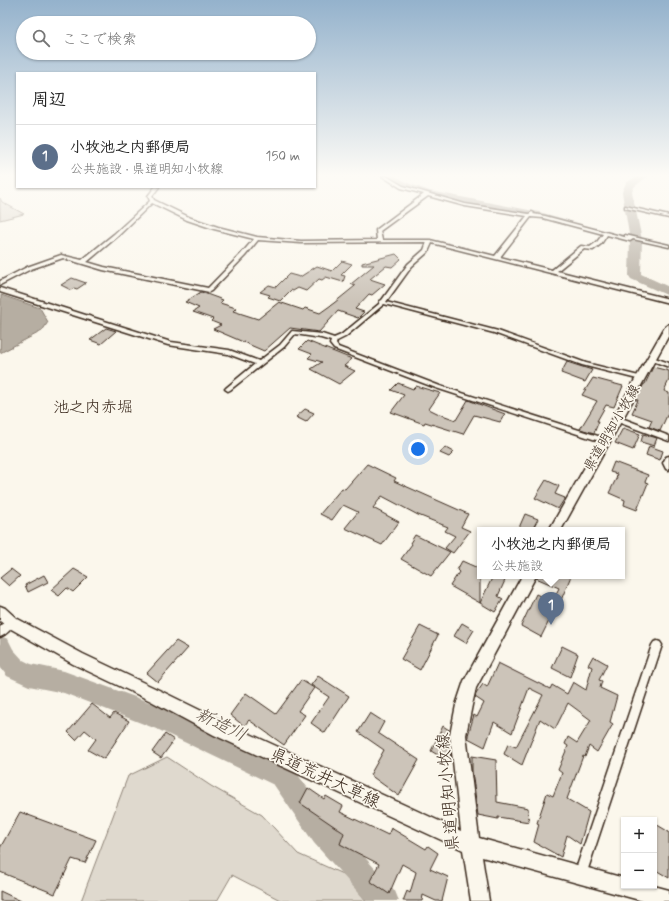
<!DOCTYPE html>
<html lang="ja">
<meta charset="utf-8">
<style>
body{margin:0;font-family:Mynerve,"Klee One",sans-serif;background:#f2f2f2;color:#222}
.controls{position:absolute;right:12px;bottom:12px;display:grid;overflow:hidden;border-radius:0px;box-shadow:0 1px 3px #0004}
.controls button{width:36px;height:36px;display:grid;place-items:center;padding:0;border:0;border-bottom:1px solid #e0e0e0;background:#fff;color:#222;font:20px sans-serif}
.you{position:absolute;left:418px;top:449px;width:14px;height:14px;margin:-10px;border:3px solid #fff;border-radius:50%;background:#1a73e8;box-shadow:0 0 0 6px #1a73e833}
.badge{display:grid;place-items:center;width:26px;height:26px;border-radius:50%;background:#111827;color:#fff;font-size:13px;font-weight:700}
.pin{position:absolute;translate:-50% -33px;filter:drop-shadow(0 1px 2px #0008)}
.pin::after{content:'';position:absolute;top:21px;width:14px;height:12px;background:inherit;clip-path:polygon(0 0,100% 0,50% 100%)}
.popup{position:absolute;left:477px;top:527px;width:148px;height:52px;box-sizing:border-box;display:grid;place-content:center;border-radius:0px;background:#fff;filter:drop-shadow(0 1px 3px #0005);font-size:13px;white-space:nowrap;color:#767676}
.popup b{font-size:15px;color:#222}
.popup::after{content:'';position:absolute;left:50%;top:100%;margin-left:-8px;border:8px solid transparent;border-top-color:#fff}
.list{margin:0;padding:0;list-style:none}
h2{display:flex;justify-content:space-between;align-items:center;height:52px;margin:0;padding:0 16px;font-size:17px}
h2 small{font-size:13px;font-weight:400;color:#767676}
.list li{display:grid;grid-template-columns:26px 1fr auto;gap:12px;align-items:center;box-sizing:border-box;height:64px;padding:0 16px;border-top:1px solid #e0e0e0}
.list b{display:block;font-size:15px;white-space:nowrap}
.list p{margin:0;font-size:13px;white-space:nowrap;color:#767676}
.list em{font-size:13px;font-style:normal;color:#767676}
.icon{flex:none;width:22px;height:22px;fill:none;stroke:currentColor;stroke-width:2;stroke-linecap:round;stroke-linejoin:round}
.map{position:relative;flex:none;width:669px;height:901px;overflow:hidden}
.search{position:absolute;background:#fff;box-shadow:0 1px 3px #0004;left:16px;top:16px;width:300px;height:44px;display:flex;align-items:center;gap:10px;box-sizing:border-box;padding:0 14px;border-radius:22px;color:#767676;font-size:15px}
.panel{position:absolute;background:#fff;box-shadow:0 1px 3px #0004;left:16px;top:72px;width:300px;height:116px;border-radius:0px}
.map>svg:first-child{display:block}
.green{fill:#dfd9ce;stroke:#8d8276}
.water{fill:#b6aea2;stroke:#85796d}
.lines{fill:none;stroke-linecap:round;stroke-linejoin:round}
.river{fill:#b6aea2;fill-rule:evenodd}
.building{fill:#ccc4b9;stroke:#3b2a1e}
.street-casing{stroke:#3b2a1e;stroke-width:3}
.secondary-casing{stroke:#3b2a1e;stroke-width:3}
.street{fill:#fbf7ec;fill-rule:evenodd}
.secondary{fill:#fbf7ec;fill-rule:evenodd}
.labels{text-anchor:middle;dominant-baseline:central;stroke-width:3.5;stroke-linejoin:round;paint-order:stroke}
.street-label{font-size:14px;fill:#3b2a1e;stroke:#fbf7ec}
.quarter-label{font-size:16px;fill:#3b2a1e;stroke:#fbf7ec}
.near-street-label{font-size:17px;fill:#3b2a1e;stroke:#fbf7ec}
.near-water-label{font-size:18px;font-style:italic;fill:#605246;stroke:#fbf7ec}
</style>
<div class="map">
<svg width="669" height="901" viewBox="0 0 669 901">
<rect width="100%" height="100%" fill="#fbf7ec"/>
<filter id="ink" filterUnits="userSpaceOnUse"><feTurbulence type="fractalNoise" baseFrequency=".025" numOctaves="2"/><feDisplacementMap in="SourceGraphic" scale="8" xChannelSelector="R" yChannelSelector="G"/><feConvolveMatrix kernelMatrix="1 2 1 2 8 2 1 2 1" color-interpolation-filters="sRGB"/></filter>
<g filter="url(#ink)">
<path class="green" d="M0,198L2,202L24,214L0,220Z
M167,757L211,786L262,815L298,854L347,876L366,901H282L232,875L217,901H81L128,776Z"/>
<path class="water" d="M1,295L40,308L48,322L42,331L0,353Z"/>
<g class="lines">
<path class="river" d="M383,176H395L410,184L430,191L539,212L568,220L570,222L564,225L538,218L463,205L428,196L427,195L402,188Z
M637,176H648L634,187L632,192L642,240L641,274L669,287V296L631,279L629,276L630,240L622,192L626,183Z
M0,636L8,639L13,649L23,660L31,664L64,671L165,708L292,767L334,823L395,891L399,901H366L314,843L274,785L159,730L64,693L29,686L7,676L0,667Z"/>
</g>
<path class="building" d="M396,254L401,259L392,267L386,266L370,279L385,284L372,295L369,294L355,309L364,312L358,318L338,311L319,332L290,328L264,351L213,329L221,325L211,321L213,319L193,312L199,308L185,302L201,292L223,300L220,303L236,308L233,311L258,319L279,302L303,310L305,308L320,313L334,303L355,286L351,284L374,265H362V263Z
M342,261L352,264L341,275L345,276L343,282L326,277L322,280L319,279L306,291L298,288L293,291L291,290L280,301L268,297L270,295L260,292L269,285L276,287L289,274L300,277L317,266L332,271Z
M72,278L86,283L77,289L74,288L71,290L61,285Z
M106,328L116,331L101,344L90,340Z
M307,341L352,359L344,366L355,371L339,384L311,369L322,362L308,358L312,354L299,349Z
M567,362L592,370L585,382L561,373Z
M653,367L669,371V380L664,391L669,393V411L660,431L649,427L652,420L632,413L638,400H635L637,396L644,384H645Z
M593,378L623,386L614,407L606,405L597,421H599L594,433L580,429L597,401L582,395Z
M398,383L413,389L416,386L440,393L429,409L437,413L456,420L468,400L505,414L500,422L474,415L463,434L425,422L424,424L391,412L404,395L391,390Z
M305,409L314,413L306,422L296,417Z
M623,428L640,434L633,450L615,443Z
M643,434L657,438L654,446L641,442Z
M649,446L663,451L660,460L646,455Z
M445,447L454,452L449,457L440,453Z
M614,462L648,475L645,482L648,483L637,510L624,505L625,500L609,493L617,477L616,476L617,474L610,472Z
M367,464L396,478L394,481L468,514L461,527L470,531L453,553L445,548L455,536L445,531L448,527L418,515L382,496L373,508L399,522L382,545L345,528L358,512L343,505L332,520L320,514L342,488L345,489Z
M546,480L559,486L555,494L565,498L558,509L535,498Z
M525,514L538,519L532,530H518Z
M415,535L450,552L431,576L401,559L412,544L410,543Z
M462,561L480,569V603L450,586L459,572L457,570Z
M11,569L20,576L9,586L0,578Z
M74,569L88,577L73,592L67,588L59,596L51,590Z
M44,575L48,582L28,592L25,585Z
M493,576H507L498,596L503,599L495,612L480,603Z
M537,576H571L559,605L552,602L559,588L536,578Z
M536,594L557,605L541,637L521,626Z
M462,623L474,630L466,643L454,636Z
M420,626L438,635L420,670L401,659Z
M176,641L188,648L158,682L147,673Z
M562,646L578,654L570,677L552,668Z
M593,656L607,664L599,680L602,681L600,688L617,696L610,722L613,724L597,752L589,746L585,757L583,756L567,799L589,812L580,844L567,835L561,857L534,842L539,824L537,823L547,793L553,796L562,773L558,770L568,746L565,744L568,737L577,743L591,720L568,703L555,729L540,719L522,765L504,754L508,744L516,747L543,695L529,688L512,733L494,722L485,747L468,738V735L474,715L477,717L484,703L475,697L476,694L483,684L487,687L498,663L550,689L552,685L567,694L573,682L586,690L592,667L588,665Z
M318,676L349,696L325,733L311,723L329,697L311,685Z
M301,680L314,688L298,711L305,715L284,745L249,720L244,726L230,715L246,693L276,714Z
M92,704L110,718L114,713L129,721L104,759L88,750L96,739L85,730L76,740L68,732Z
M370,713L384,722L378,733L419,760L399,796L370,775L384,750L358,732Z
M443,726L449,730L445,743L450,746L451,754L448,761L431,751Z
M165,734L174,740L161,758L152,752Z
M472,756L496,760L497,802L528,808L529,822L498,817V819L478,815L472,771Z
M308,788L324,799L326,796L343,806L340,812L388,835L391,828L426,849L428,846L438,853L430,869L448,877L442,901H436L423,895L422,901H403L407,891L410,893L416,872L402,864L389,894L370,881L379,864L340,844L344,833L300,803Z
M20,812L96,840L85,863L72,859L55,894L0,872V848Z
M654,823L669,832V878L654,869Z
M0,891L21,901H0Z"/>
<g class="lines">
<defs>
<path id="street" d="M382,176H386L403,186L465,204L529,214L532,212L534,213L533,214L545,216L628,238L625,237V235L669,245V247L633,239L630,241L607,235L601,244L593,250L584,249L557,271L669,299V303L432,243L428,252L412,266L386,302L498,331L586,363L643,377L644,378L643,379L641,380L582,365L494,333L384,304L345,337L337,341L336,344L338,347L440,386L598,436H608L609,438L608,440H596L436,388L334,349L330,344L331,341L321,338L295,334L284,347L230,390L228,391L225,389L226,388L255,364L228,354L168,345L0,292V288L171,342L229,350L259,361L280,345L292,331L322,334L334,338L341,335L379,304L380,301L382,300L408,264L424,250L427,242L301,243L258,240L245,256L211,291L209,292L103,270L63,258L31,269L0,285V281L27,267L61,255L82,260L114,234L150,201L148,196L155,187H159L152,196L154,200L191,218L218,227L257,237L301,241L377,240L376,230L424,194L401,188ZM428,196L465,206L527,216L495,256L430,240H382L380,231ZM152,203L187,220L214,229L254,239L241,254L208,288L104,267L87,262L118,236ZM531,217L543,218L603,234L597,242L590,247L581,246L552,270L500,257Z
M625,206L669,216V218L625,208Z
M652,357L669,363V367L650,360L649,359L650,358Z
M615,417H619L669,436V441L615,421L614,419Z
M669,456V470L666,469L663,463L666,457Z
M11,618L14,619L15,622C13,628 6,635 0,637V627L8,619Z
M657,641L660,642L662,645L586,875L584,879L580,881L576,879L574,875L652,645L654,642Z"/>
<path id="secondary" d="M669,324V335L561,530H549L665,327Z
M522,576H536L476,688L472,705L466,735L479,838L624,878V886H654L669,890V901H643L482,857L489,901H471L463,850L214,735L151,701L73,664L6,626L0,621V606L5,608L16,618L83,654L161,691L226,723L461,831L450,735L456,705L464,681Z"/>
</defs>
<use href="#street" class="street-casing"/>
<use href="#secondary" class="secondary-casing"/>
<use href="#street" class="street"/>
<use href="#secondary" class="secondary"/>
</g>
</g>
<linearGradient id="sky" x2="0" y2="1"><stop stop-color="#94b2cc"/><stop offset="0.58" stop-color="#fdfbf6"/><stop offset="1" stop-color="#fdfbf6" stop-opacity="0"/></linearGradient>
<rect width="669" height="302" fill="url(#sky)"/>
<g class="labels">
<g class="street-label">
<text transform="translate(612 428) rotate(-60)">県道明知小牧線</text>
</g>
<g class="quarter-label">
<text x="93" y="407">池之内赤堀</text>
</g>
<g class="near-street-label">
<text transform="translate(325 778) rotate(25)">県道荒井大草線</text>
<text transform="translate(448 792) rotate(-95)">県道明知小牧線</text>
</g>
<g class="near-water-label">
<text transform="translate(221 725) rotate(26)">新造川</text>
</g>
</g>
</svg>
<div class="controls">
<button>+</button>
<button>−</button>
</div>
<div class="you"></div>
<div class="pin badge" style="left:551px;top:625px;background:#5c6f8a">1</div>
<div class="popup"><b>小牧池之内郵便局</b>公共施設</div>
<div class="search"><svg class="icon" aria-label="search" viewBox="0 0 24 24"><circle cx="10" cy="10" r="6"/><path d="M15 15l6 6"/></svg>ここで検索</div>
<section class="panel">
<h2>周辺<small></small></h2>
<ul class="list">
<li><span class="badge" style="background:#5c6f8a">1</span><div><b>小牧池之内郵便局</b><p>公共施設 · 県道明知小牧線</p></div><em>150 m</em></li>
</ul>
</section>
</div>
